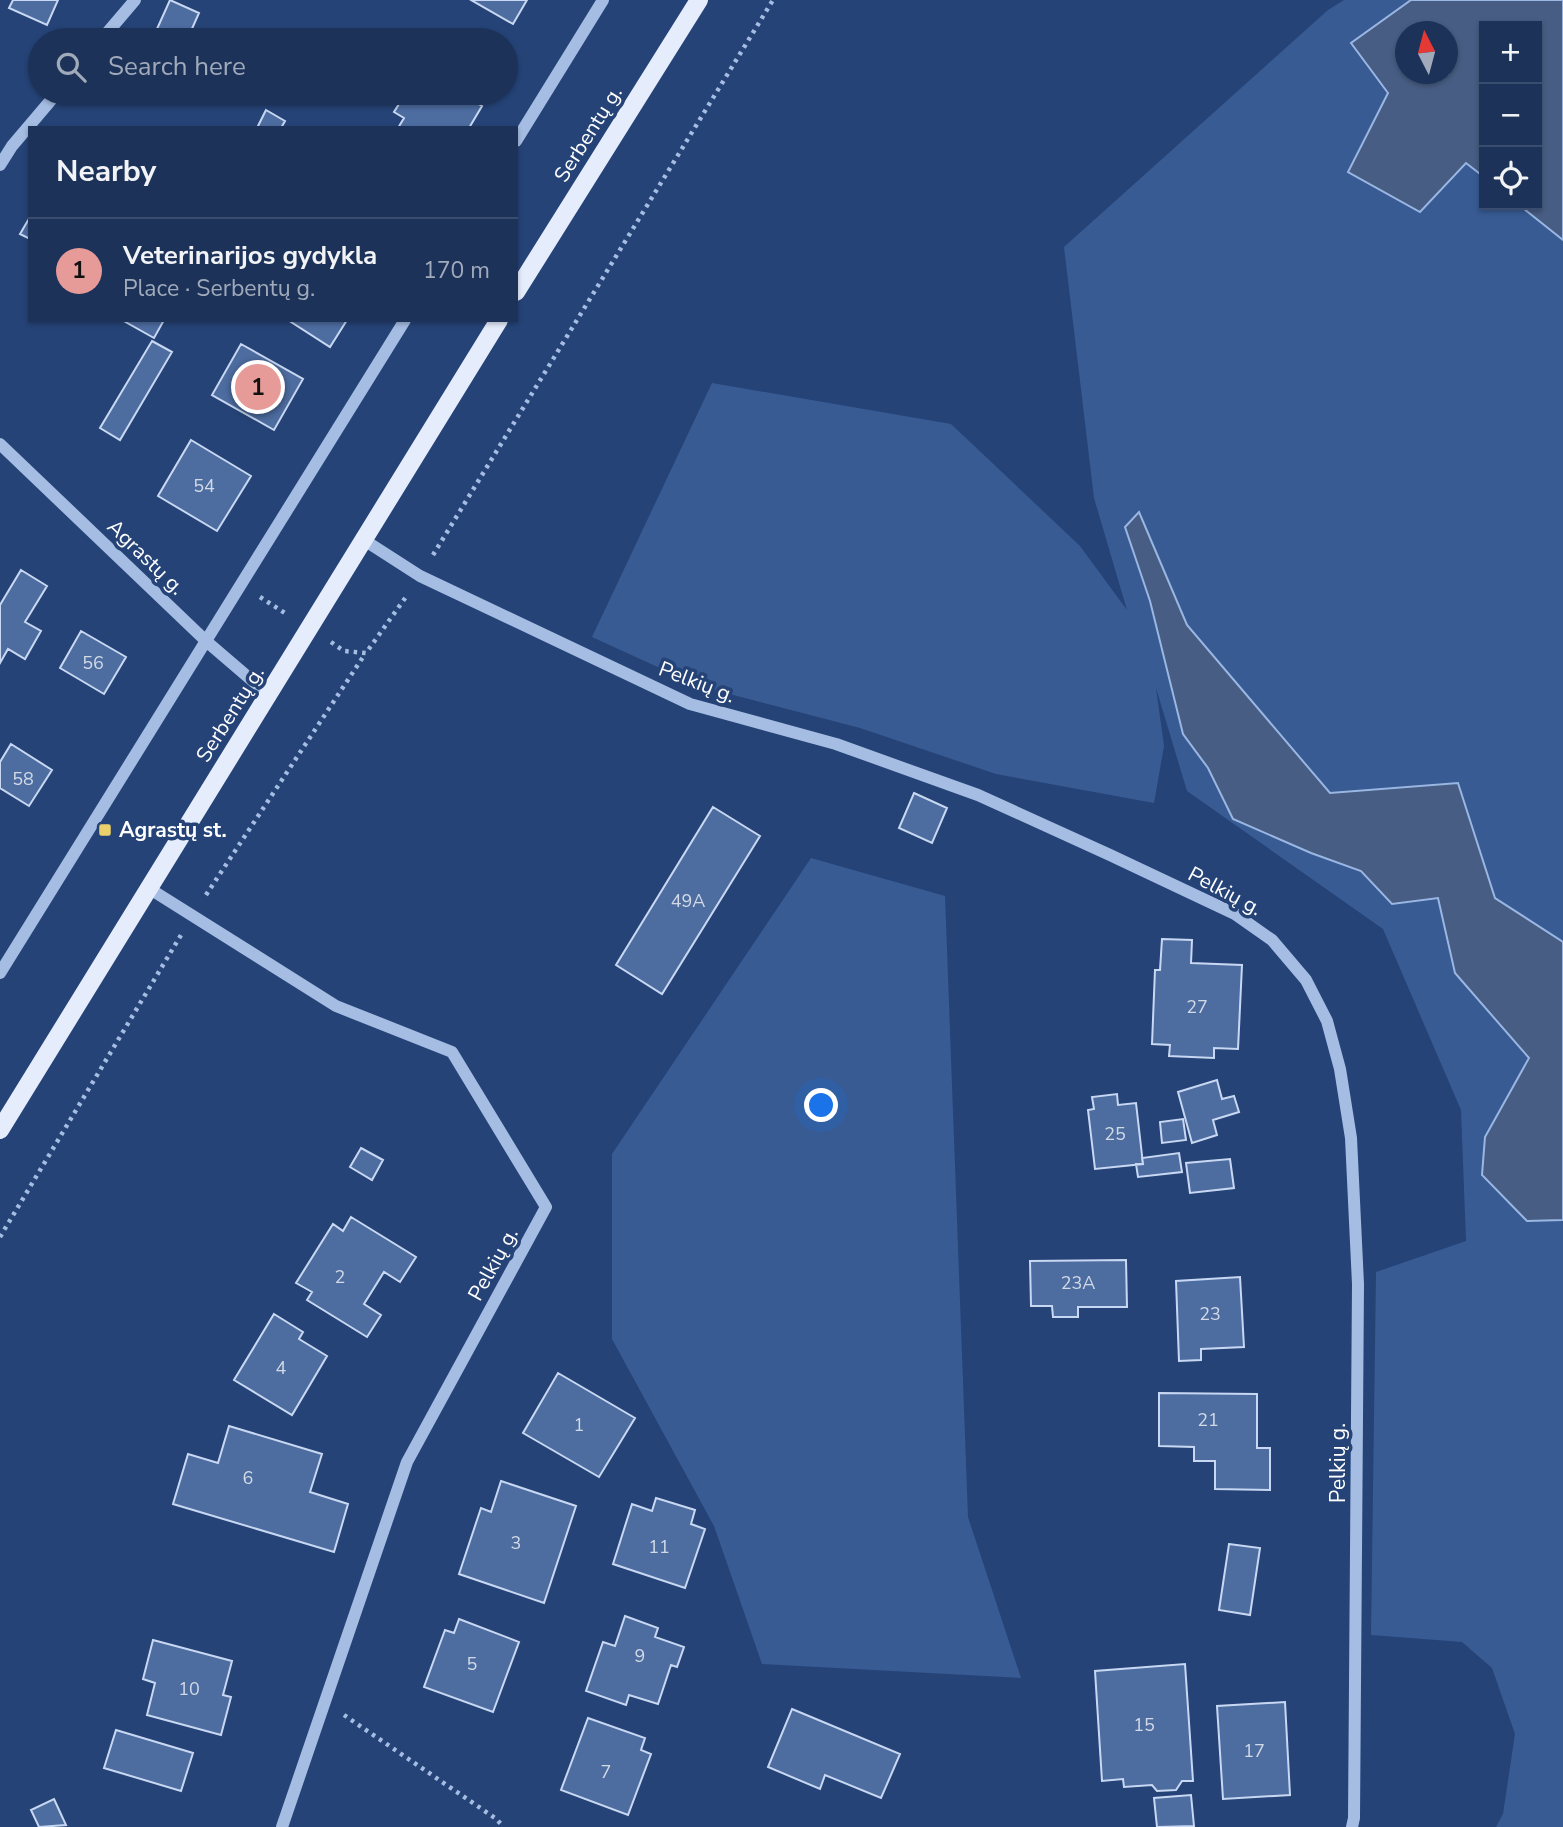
<!DOCTYPE html>
<meta charset="utf-8">
<style>
body{margin:0;font-family:"Nunito Sans",sans-serif;background:#293e62;color:#f1f3f6}
.controls{position:absolute;right:21px;top:21px;display:grid;overflow:hidden;border-radius:0px;box-shadow:0 2px 5px #0004}
.controls button{width:63px;height:63px;display:grid;place-items:center;padding:0;border:0;border-bottom:2px solid #3a4d6f;background:#1c3259;color:#f1f3f6;font:35px sans-serif}
.compass{position:absolute;left:1395px;top:21px;width:63px;height:63px;border-radius:50%;background:#1c3259;box-shadow:0 2px 5px #0004;rotate:354deg}
.you{position:absolute;left:822px;top:1106px;width:24px;height:24px;margin:-18px;border:5px solid #fff;border-radius:50%;background:#1a73e8;box-shadow:0 0 0 10px #1a73e833}
.badge{display:grid;place-items:center;width:46px;height:46px;border-radius:50%;background:#e69b98;color:#111;font-size:23px;font-weight:700}
.pin{position:absolute;translate:-50% -50%;border:4px solid #fff;box-shadow:0 2px 7px #0006}
.list{margin:0;padding:0;list-style:none}
h2{display:flex;justify-content:space-between;align-items:center;height:91px;margin:0;padding:0 28px;font-size:30px}
h2 small{font-size:23px;font-weight:400;color:#a0aaba}
.list li{display:grid;grid-template-columns:46px 1fr auto;gap:21px;align-items:center;box-sizing:border-box;height:105px;padding:0 28px;border-top:2px solid #3a4d6f}
.list b{display:block;font-size:26px;white-space:nowrap}
.list p{margin:0;font-size:23px;white-space:nowrap;color:#a0aaba}
.list em{font-size:23px;font-style:normal;color:#a0aaba}
.icon{flex:none;width:38px;height:38px;fill:none;stroke:currentColor;stroke-width:2;stroke-linecap:round;stroke-linejoin:round}
.map{position:relative;flex:none;width:1563px;height:1827px;overflow:hidden}
.search{position:absolute;background:#1c3259;box-shadow:0 2px 5px #0004;left:28px;top:28px;width:490px;height:77px;display:flex;align-items:center;gap:18px;box-sizing:border-box;padding:0 24px;border-radius:38px;color:#a0aaba;font-size:26px}
.panel{position:absolute;background:#1c3259;box-shadow:0 2px 5px #0004;left:28px;top:126px;width:490px;height:196px;border-radius:0px}
.map>svg:first-child{display:block}
.green{fill:#385b94}
.water{fill:#475d83;stroke:#9ab7e3;stroke-width:2;fill-rule:evenodd}
.building{fill:#4d6ca0;stroke:#c8d8f2;stroke-width:2}
.lines{fill:none;stroke-linecap:round;stroke-linejoin:round}
.path{stroke:#a6bde3;stroke-width:4.5;stroke-dasharray:3.5 5;stroke-linecap:butt}
.minor{stroke:#a6bde3;stroke-width:12}
.major{stroke:#e5ecfc;stroke-width:18}
.poi-dot{fill:#ecd06b;stroke:#254377;stroke-width:2.5}
.labels{text-anchor:middle;dominant-baseline:central;stroke-width:7;stroke-linejoin:round;paint-order:stroke}
.number-label{font-size:18px;fill:#d2dae7}
.street-label{font-size:21px;fill:#fff;stroke:#254377}
.poi-label{font-size:21px;font-weight:bold;fill:#fff;stroke:#254377;text-anchor:start}
</style>
<div class="map">
<svg width="1563" height="1827" viewBox="0 0 1563 1827">
<rect width="100%" height="100%" fill="#254377"/>
<path class="green" d="M1344,0H1411L1351,43L1484,177V205H1519L1563,240V942L1495,898L1458,783L1330,793L1187,625L1140,512L1125,527L1150,601L1183,734L1208,768L1233,819L1311,853L1361,871L1392,904L1438,898L1455,973L1529,1059L1485,1137L1527,1221L1563,1220V1827H1496L1503,1814L1515,1734L1492,1668L1462,1642L1371,1635L1376,1272L1466,1241L1461,1110L1383,929L1187,791L1156,688L1164,746L1154,803L996,774L860,728L699,686L592,637L712,383L951,424L1080,546L1127,610L1094,498L1064,247L1328,10Z
M811,858L945,896L968,1517L1021,1678L762,1664L714,1526L612,1339V1154Z"/>
<path class="water" d="M1411,0H1563V240L1519,205H1537V26H1484V177L1466,163L1420,212L1348,172L1388,93L1351,43ZM1406,32H1448V74H1406Z
M1139,512L1187,625L1330,793L1458,783L1495,898L1563,942V1220L1527,1221L1482,1175L1485,1137L1529,1058L1455,973L1438,898L1392,904L1361,871L1311,853L1233,819L1208,768L1183,734L1150,601L1125,527Z"/>
<path class="building" d="M13,0H58L47,25L9,8Z
M170,0L199,13L187,40H152Z
M471,0H527L513,24Z
M406,93H459L482,106L469,128H398L404,118L394,112Z
M266,110L285,121L281,128H257Z
M30,217V239L20,234Z
M122,320H164L154,338Z
M288,320H347L330,347Z
M152,341L172,352L120,440L100,428Z
M241,344L303,379L274,430L212,395Z
M191,440L251,476L217,531L158,496Z
M21,570L47,586L25,622L41,631L25,659L8,649L0,663V605Z
M81,631L126,657L104,694L60,668Z
M11,744L52,770L29,806L0,788V762Z
M914,793L947,808L932,843L899,828Z
M713,807L760,836L662,994L616,965Z
M1162,939L1192,940L1191,963L1242,965L1238,1049L1214,1048V1058L1169,1056L1170,1045L1152,1044L1155,970H1160Z
M1217,1080L1222,1099L1234,1096L1239,1112L1213,1120L1217,1135L1192,1143L1178,1092Z
M1117,1094L1118,1105L1136,1103L1143,1164L1095,1169L1088,1110L1094,1109L1092,1097Z
M1183,1119L1186,1140L1162,1143L1160,1122Z
M361,1148L383,1160L372,1180L350,1167Z
M1179,1153L1182,1172L1138,1177L1136,1164H1143L1142,1158Z
M1230,1159L1234,1188L1190,1193L1186,1163Z
M351,1217L416,1257L400,1282L384,1272L364,1304L381,1315L367,1337L307,1300L312,1292L296,1283L333,1224L343,1231Z
M1126,1260L1127,1307H1078V1317H1053L1052,1306H1031L1030,1261Z
M1240,1277L1244,1347L1201,1349V1360L1179,1361L1176,1281Z
M274,1314L303,1332L299,1339L327,1356L292,1415L234,1380Z
M558,1373L635,1418L599,1477L523,1433Z
M1159,1393L1257,1394V1448H1270V1490L1215,1489V1461H1194V1447L1159,1446Z
M229,1426L322,1454L310,1492L348,1504L334,1552L173,1504L188,1454L218,1463Z
M501,1481L576,1506L544,1603L459,1574L481,1508L491,1512Z
M656,1498L695,1510L691,1524L705,1529L685,1588L613,1564L632,1504L652,1511Z
M1229,1544L1260,1548L1250,1615L1219,1610Z
M625,1616L658,1628L655,1637L684,1647L677,1667L671,1665L658,1704L629,1695L626,1705L586,1691L603,1642L615,1646Z
M459,1619L519,1642L493,1712L424,1687L445,1630L454,1633Z
M153,1640L232,1661L223,1695L231,1697L221,1735L147,1715L155,1683L143,1679Z
M1185,1664L1193,1781H1182L1176,1790L1157,1791L1152,1785L1124,1787L1123,1779L1102,1781L1095,1671Z
M1285,1702L1290,1795L1223,1799L1217,1706Z
M792,1709L900,1754L881,1798L825,1775L820,1789L768,1767Z
M588,1718L645,1738L641,1750L651,1754L628,1815L561,1790Z
M116,1730L193,1753L181,1791L104,1768Z
M1191,1795L1194,1826L1157,1827L1154,1798Z
M54,1799L66,1825L39,1827L31,1810Z"/>
<g class="lines">
<path class="path" d="M433,555L773,0
M260,597L288,615
M331,642L344,651L366,653L408,594
M206,895L365,654
M0,1237L181,935
M344,1715L495,1818L504,1827"/>
<path class="minor" d="M101,40L135,0
M516,141L603,0
M0,165L12,146L57,93
M0,444L206,641L269,695
M364,540L420,576L690,704L836,744L978,795L1110,855L1235,914L1272,940L1306,980L1327,1021L1340,1069L1351,1138L1358,1284L1354,1818L1352,1827
M150,889L336,1006L452,1052L546,1207L407,1462L282,1827
M0,973L405,320"/>
<path class="major" d="M516,292L699,0
M0,1130L499,320"/>
</g>
<rect class="poi-dot" x="98" y="823" width="14" height="14" rx="3.5"/>
<g class="labels">
<g class="number-label">
<text x="204" y="486">54</text>
<text x="93" y="663">56</text>
<text x="23" y="779">58</text>
<text x="688" y="901">49A</text>
<text x="1197" y="1007">27</text>
<text x="1115" y="1134">25</text>
<text x="340" y="1277">2</text>
<text x="1078" y="1283">23A</text>
<text x="1210" y="1314">23</text>
<text x="281" y="1368">4</text>
<text x="1208" y="1420">21</text>
<text x="579" y="1425">1</text>
<text x="248" y="1478">6</text>
<text x="516" y="1543">3</text>
<text x="659" y="1547">11</text>
<text x="640" y="1656">9</text>
<text x="472" y="1664">5</text>
<text x="189" y="1689">10</text>
<text x="1144" y="1725">15</text>
<text x="1254" y="1751">17</text>
<text x="606" y="1772">7</text>
</g>
<g class="street-label">
<text transform="translate(588 134) rotate(-58)">Serbentų g.</text>
<text transform="translate(146 557) rotate(44)">Agrastų g.</text>
<text transform="translate(697 682) rotate(21)">Pelkių g.</text>
<text transform="translate(230 714) rotate(-58)">Serbentų g.</text>
<text transform="translate(1225 891) rotate(28)">Pelkių g.</text>
<text transform="translate(493 1264) rotate(-61)">Pelkių g.</text>
<text transform="translate(1338 1463) rotate(-90)">Pelkių g.</text>
</g>
<g class="poi-label">
<text x="119" y="830">Agrastų st.</text>
</g>
</g>
</svg>
<div class="controls">
<button>+</button>
<button>−</button>
<button><svg class="icon" aria-label="locate" viewBox="0 0 24 24"><circle cx="12" cy="12" r="6"/><path d="M12 2v4M12 18v4M2 12h4M18 12h4"/></svg></button>
</div>
<svg class="compass" viewBox="-18 -18 36 36"><path d="M0-13l5 13h-10z" fill="#e53935"/><path d="M0 13l5-13h-10z" fill="#a0aaba"/></svg>
<div class="you"></div>
<div class="pin badge" style="left:258px;top:387px">1</div>
<div class="search"><svg class="icon" aria-label="search" viewBox="0 0 24 24"><circle cx="10" cy="10" r="6"/><path d="M15 15l6 6"/></svg>Search here</div>
<section class="panel">
<h2>Nearby<small></small></h2>
<ul class="list">
<li><span class="badge">1</span><div><b>Veterinarijos gydykla</b><p>Place · Serbentų g.</p></div><em>170 m</em></li>
</ul>
</section>
</div>
